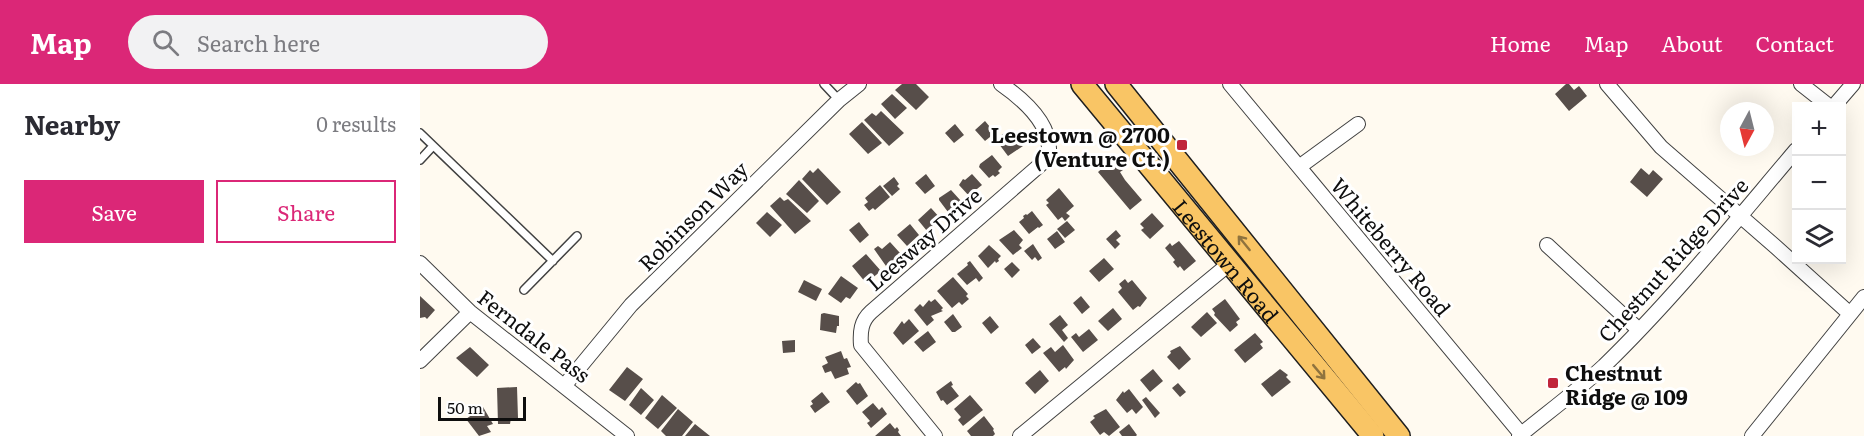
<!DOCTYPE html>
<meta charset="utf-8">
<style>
body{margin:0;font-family:Literata,serif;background:#f2f2f3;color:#2b2b33}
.controls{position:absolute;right:18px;top:18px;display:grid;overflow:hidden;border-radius:0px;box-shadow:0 6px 24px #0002}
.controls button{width:54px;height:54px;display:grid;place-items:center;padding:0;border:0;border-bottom:2px solid #e1e1e2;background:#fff;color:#2b2b33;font:30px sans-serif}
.compass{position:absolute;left:1300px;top:18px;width:54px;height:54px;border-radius:50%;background:#fff;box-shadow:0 6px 24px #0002;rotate:187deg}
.scale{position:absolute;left:18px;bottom:15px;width:88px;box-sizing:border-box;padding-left:6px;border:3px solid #0e0e0e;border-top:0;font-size:16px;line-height:21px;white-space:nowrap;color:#0e0e0e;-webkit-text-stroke:4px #fff;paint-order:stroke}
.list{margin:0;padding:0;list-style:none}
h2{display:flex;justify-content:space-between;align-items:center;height:78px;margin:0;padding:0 24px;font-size:26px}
h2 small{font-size:20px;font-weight:400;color:#7c7c81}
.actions{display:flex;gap:12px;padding:18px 24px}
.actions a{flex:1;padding:14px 0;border:2px solid #db2777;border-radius:0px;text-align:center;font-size:21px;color:#db2777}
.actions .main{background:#db2777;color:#fff}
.icon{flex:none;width:33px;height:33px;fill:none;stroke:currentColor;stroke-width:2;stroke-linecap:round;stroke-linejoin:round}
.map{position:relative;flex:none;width:1444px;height:352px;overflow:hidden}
header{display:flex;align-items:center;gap:36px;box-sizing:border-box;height:84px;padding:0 30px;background:#db2777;color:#fff}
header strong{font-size:28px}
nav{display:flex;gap:33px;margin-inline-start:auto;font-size:21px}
.search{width:420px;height:54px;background:#f2f2f3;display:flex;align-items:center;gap:15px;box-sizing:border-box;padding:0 21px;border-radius:33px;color:#7c7c81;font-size:22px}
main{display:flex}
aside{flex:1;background:#fff}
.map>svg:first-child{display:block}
.building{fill:#574e4a}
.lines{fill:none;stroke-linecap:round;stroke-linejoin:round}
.lane-casing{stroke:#414141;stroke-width:10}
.street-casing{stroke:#414141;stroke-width:16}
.primary-casing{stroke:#1f1f1f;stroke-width:24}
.lane{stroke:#fff;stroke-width:7}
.street{stroke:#fff;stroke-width:14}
.primary{stroke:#f9c565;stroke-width:21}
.oneway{stroke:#8f733e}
.poi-dot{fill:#c0253d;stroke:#fff;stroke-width:2}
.labels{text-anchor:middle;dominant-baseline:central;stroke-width:6;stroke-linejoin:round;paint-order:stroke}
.poi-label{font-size:21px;font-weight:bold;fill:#0e0e0e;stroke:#fff;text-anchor:end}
.street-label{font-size:21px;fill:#0e0e0e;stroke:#fff}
</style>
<header>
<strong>Map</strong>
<div class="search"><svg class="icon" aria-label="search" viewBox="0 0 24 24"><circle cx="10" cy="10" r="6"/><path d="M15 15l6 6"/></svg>Search here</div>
<nav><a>Home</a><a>Map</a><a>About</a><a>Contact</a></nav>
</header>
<main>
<aside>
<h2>Nearby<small>0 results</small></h2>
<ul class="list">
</ul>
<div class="actions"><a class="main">Save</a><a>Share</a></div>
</aside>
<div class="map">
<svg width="1444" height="352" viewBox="0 0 1444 352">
<rect width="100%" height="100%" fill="#fffaf0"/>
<path class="building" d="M482,0H496L509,13L496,26L475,6Z
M1146,0H1149L1154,6L1159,2L1167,12L1149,27L1135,10Z
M472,10L487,24L475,35L461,20Z
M461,27L484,49L469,62L444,36L452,29L456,32Z
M565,37L575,49L565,57L555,46Z
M442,38L462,59L448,70L429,50Z
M535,40L544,51L534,59L525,49Z
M588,46L603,62L588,72L579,60L582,58L579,53Z
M572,71L582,83L578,87L580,89L575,93L573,91L569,94L559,83L560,80Z
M693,75L703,86L700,88L705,96L722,116L710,126L678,88Z
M398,84L421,108L407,121L382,95L390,86L393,89Z
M1221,84L1229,91L1233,86L1243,95L1227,113L1210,98Z
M506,90L515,102L505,110L495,99Z
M552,90L562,101L552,109L553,110L550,113L539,101L543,95L545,96Z
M474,93L479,100L477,102L480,105L472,112L463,102Z
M379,96L399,117L387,129L366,110Z
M460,101L470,113L455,126L453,124L449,127L444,121L448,118L445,114Z
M639,104L654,122L646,129L650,132L645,137L642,133L638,136L626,121L629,119L626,116Z
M531,106L541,117L537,121L539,123L535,127L532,125L528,128L519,116V114Z
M360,113L364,117L368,115L391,137L375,150L350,122Z
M511,124L521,135L507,147L498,136Z
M612,127L623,141L619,144L618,143L609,150L599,138L604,134L603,132L606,130L607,131Z
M347,128L362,141L350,153L336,139Z
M732,129L744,142L730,155L721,146L724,144L720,140Z
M647,137L655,146L645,154L637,145Z
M439,138L449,151L440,159L429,146Z
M490,140L499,151L487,162L477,151Z
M594,146L603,156L599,161L602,164L593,171L579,156Z
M696,146L701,152L696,156L700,160L695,165L686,155Z
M637,147L645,158L635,165L627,155Z
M759,157L776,177L764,187L760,182L758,184L753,178L755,176L745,164L750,159L752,162Z
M470,158L480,169L475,174L477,177L472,181L470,178L466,182L454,165L458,162L462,165Z
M613,160L622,174L618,177L615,173L612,176L604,167Z
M569,161L581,172L578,175L579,177L576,179L575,177L568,184L558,172Z
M446,170L461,187L446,199L432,182Z
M684,174L694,185L679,198L669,187Z
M550,177L563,194L559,198L556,194L547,201L537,190L548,181L547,179Z
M592,178L600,186L592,194L584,185Z
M421,192L438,204L430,215L426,213L421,219L408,210Z
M533,193L548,210L546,212L549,215L542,221L539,218L532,224L517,207Z
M705,195L708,199L712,196L727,214L720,223L718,222L713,226L698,208L702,204L699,200Z
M384,196L402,205L396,217L378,208Z
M0,212L15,226L7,235L5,233L0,234Z
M661,212L670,223L662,230L653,219Z
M515,215L523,224L521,226L523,227L511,232L514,236L507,242L494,226L500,220L503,223L509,216L511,218Z
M805,215L820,235L816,238L818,241L810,248L794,231L795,229L792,225Z
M693,224L702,235L688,247L678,237Z
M787,228L797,239L781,253L771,243Z
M404,229L419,232V242H417L416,249L400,246L401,230Z
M533,230L542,243L535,248H532L524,238Z
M640,231L648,241L642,246L648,254L644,258L629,240Z
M570,232L579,243L571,250L562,239Z
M489,235L499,247L483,261L473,249L482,237L484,240Z
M669,245L678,256L663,268L651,253L656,249L659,253Z
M508,247L516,258L503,268L494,258Z
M835,249L843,258L840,260L843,264L825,279L814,266Z
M613,254L621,263L612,270L605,261Z
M375,256V268L363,269L362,257Z
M643,261L654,276L646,285L645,283L639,288L623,269L631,263L635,268Z
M760,262L771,275L759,286L747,273L751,269L750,267Z
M50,263L69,281L57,293L36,274Z
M421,267L424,275L427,274L431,283L427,284L429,290L415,295L411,287L405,289L402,282L408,279L405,273Z
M207,283L223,295L205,317L189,306Z
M733,285L743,297L730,308L720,296Z
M860,285L868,291L866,293L871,298L852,313L841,300Z
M620,286L629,297L615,310L605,299Z
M531,297L533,301L531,302L539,312L527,321L523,316L521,317L516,308Z
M436,298L438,300L440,299L448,312L437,321L426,307Z
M758,299L766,308L760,313L752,304Z
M97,303L98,334H91L90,340H78L77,304Z
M221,304L234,316L221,331L209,321Z
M709,305L723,323L716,330L712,325L707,329L696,316L703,307L704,309Z
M402,308L410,318L395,329L390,322L393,320L391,317Z
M242,311L257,324L238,345L225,334Z
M550,311L563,326L543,342L538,336L541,333L534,325Z
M726,313L740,329L735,334L722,316Z
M453,319L459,326L462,323L467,330L451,344L447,339L450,337L442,328Z
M63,323L73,340L67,342L71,348L59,352L46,335Z
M258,325L273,338L262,352H246L241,347Z
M686,325L700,343L689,352L684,348L680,351L670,338L675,334L673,332Z
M564,332L574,345L573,346L575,350L573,352H551L547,347Z
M470,339L475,345L477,343L479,346L478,348L481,352H455Z
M275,340L290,352H265Z
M709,340L717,351L716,352H702L699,348Z"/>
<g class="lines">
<defs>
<path id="lane" d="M404,0L419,16
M0,49L133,177
M0,76L13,62
M104,206L157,152"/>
<path id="street" d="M810,0L1101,350
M1187,0L1241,63L1357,164L1429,229
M1381,0L1409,22
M1414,22L1433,0
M879,83L938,40
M1127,161L1219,246
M0,179L50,228L207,352
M0,277L50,228
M145,301L211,221L419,16L439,0
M515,352L441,261C440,248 441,237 451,228L628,74C635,43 604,16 581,0
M600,352L809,180
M1099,352C1127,329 1157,307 1184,282C1253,215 1314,139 1376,66
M1332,352L1444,213"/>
<g id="primary">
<path id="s1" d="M662,0L953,352"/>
<path d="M696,0L979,352"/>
</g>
</defs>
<use href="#lane" class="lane-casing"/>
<use href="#street" class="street-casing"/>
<use href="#primary" class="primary-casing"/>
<use href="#lane" class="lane"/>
<use href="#street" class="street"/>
<use href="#primary" class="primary"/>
</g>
<defs><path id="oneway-shaft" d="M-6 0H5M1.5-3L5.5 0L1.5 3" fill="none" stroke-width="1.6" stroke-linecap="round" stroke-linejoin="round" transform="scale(1.5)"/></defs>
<g class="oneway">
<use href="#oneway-shaft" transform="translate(824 159) rotate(-129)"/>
<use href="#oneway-shaft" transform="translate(899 288) rotate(50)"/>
</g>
<g class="poi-dot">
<rect x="756" y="55" width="12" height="12" rx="3"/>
<rect x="1127" y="293" width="12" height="12" rx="3"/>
</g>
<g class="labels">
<g class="poi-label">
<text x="750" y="49">Leestown @ 2700<tspan x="750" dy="24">(Venture Ct.)</tspan></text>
<text x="1145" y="287" text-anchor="start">Chestnut<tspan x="1145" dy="24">Ridge @ 109</tspan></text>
</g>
<g class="street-label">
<text transform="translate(272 131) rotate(-45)">Robinson Way</text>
<text transform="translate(503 154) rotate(-41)">Leesway Drive</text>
<text transform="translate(972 162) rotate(50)">Whiteberry Road</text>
<text transform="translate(1252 175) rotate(-48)">Chestnut Ridge Drive</text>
<text stroke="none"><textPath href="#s1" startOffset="228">Leestown Road</textPath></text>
<text transform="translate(115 251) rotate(38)">Ferndale Pass</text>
</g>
</g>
</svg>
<div class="controls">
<button>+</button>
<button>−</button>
<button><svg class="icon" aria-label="layers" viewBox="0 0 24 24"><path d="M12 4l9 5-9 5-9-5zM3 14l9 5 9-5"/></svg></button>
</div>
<svg class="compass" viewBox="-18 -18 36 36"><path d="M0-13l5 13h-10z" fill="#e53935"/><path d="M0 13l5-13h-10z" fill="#7c7c81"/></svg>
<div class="scale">50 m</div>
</div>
</main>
